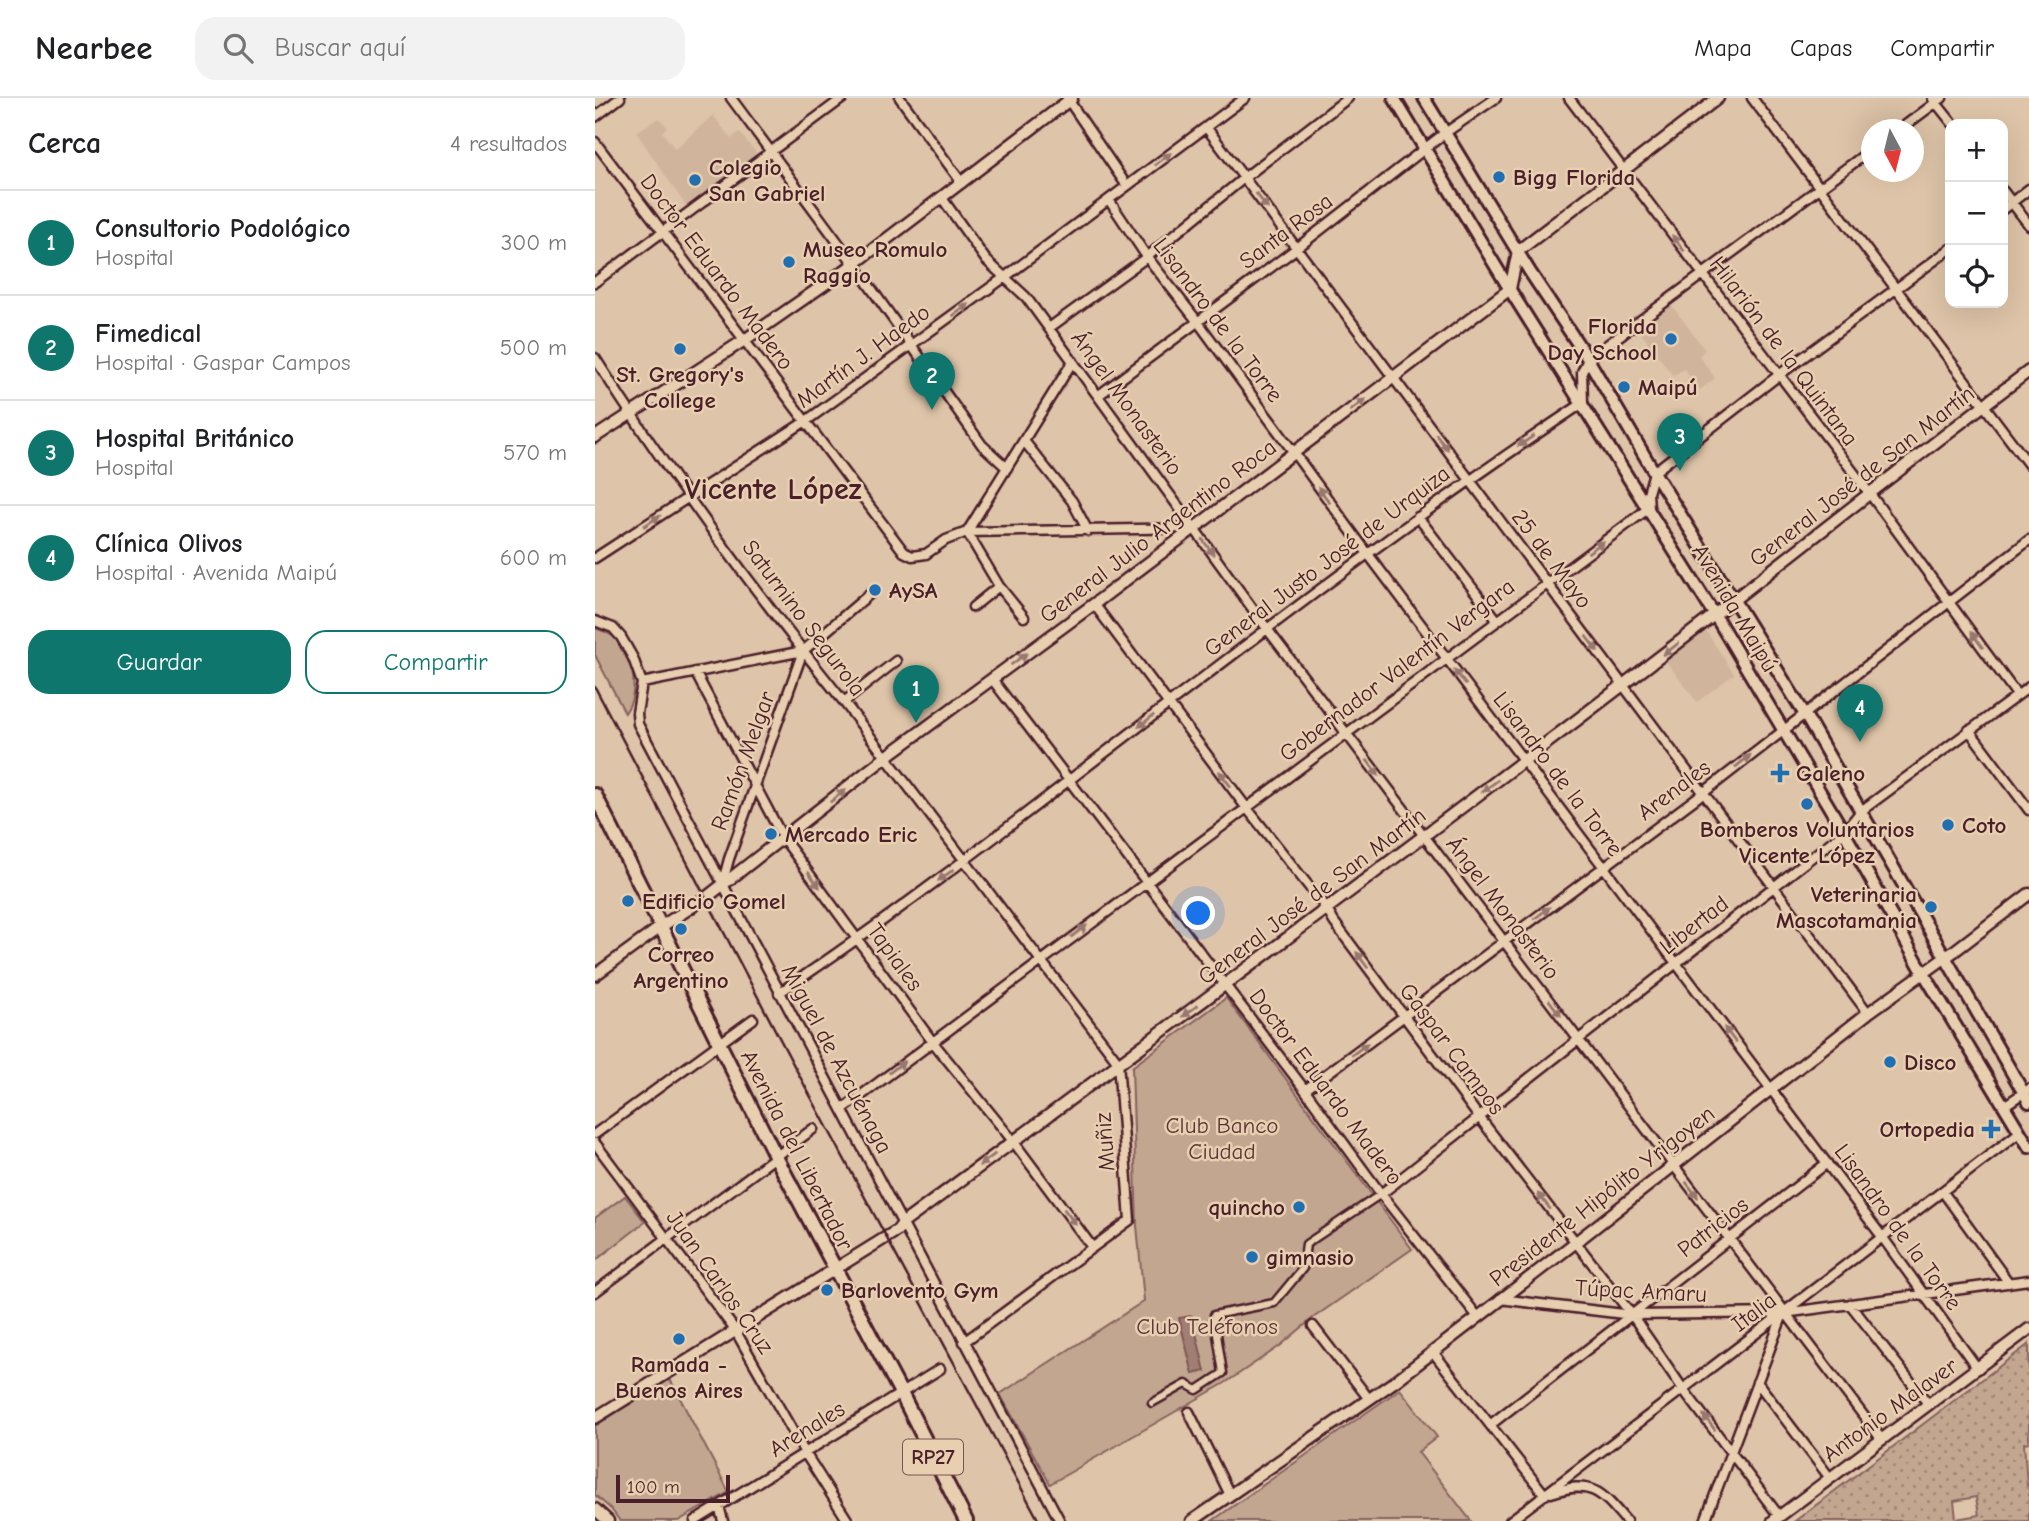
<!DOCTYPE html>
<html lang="es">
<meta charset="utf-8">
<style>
body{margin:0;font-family:"Comic Neue",sans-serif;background:#f2f2f2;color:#202124}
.controls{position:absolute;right:21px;top:21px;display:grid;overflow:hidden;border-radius:14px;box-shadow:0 7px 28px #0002}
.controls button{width:63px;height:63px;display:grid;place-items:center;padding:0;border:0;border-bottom:2px solid #e0e0e0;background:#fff;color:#202124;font:35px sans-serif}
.compass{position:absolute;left:1266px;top:21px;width:63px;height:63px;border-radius:50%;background:#fff;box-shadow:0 7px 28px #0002;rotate:173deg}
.scale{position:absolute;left:21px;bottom:18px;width:114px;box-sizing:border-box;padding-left:7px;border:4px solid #4a1f2b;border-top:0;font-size:19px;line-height:24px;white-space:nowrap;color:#4a1f2b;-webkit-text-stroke:5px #e7cfb0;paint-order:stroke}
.you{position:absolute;left:604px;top:816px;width:24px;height:24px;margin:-18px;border:5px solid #fff;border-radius:50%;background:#1a73e8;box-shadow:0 0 0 10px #1a73e833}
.badge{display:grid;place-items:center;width:46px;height:46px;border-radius:50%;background:#0f766e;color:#fff;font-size:23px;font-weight:700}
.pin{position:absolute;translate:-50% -58px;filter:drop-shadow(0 2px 4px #0008)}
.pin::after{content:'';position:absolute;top:37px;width:24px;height:21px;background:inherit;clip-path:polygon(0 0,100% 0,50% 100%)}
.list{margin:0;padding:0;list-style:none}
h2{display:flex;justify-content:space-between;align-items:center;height:91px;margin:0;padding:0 28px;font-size:30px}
h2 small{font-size:23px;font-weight:400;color:#757577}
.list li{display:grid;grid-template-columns:46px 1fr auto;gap:21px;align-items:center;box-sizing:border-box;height:105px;padding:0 28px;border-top:2px solid #e0e0e0}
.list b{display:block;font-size:26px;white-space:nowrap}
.list p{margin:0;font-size:23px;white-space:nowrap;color:#757577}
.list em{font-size:23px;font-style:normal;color:#757577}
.actions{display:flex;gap:14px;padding:21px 28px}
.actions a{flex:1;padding:16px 0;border:2px solid #0f766e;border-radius:21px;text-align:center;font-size:24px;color:#0f766e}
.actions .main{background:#0f766e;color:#fff}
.icon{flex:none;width:38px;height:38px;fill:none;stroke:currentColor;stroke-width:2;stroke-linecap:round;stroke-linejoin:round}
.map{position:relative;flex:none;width:1434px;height:1423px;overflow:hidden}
header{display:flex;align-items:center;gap:42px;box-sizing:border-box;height:98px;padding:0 35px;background:#fff;border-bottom:2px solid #e0e0e0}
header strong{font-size:33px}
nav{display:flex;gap:38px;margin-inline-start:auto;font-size:24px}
.search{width:490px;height:63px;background:#f2f2f2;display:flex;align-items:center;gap:18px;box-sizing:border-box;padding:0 24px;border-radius:21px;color:#757577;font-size:26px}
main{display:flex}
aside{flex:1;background:#fff}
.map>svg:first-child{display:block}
.built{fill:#d0b59c}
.grass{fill:url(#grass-dots);stroke:#86625e;stroke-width:2;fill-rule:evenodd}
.park{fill:#c2a690;stroke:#86625e;stroke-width:2}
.water{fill:#a07e73;stroke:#7e5856;stroke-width:2}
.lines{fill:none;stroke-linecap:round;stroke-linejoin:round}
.pedestrian-casing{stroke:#4a1f2b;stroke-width:11}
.minor-casing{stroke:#4a1f2b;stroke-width:13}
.tertiary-casing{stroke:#4a1f2b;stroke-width:15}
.secondary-casing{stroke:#4a1f2b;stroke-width:16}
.primary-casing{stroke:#4a1f2b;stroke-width:18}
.pedestrian{stroke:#e7cfb0;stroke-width:6}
.minor{stroke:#e7cfb0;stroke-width:8}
.tertiary{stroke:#e7cfb0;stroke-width:10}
.secondary{stroke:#e7cfb0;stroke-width:10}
.primary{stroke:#e7cfb0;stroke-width:12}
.rail{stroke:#4a1f2b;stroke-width:2.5}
.oneway{fill:#98776e}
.poi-dot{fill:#1f6fb2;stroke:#e7cfb0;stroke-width:2.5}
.labels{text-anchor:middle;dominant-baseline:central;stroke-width:5;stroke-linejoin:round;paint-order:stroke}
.shield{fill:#e7cfb0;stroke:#795453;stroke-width:2}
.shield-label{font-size:21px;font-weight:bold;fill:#4a1f2b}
.poi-label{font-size:23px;font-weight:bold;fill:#4a1f2b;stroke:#e7cfb0;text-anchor:start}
.street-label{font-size:23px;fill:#4a1f2b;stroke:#e7cfb0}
.park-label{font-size:23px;fill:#5c333a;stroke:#e7cfb0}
.district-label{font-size:30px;font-weight:bold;fill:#4a1f2b;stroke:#e7cfb0}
</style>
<header>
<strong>Nearbee</strong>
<div class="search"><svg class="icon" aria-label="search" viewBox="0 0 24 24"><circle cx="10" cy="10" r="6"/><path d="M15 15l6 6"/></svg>Buscar aquí</div>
<nav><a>Mapa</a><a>Capas</a><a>Compartir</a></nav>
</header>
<main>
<aside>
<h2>Cerca<small>4 resultados</small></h2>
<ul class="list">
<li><span class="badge">1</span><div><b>Consultorio Podológico</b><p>Hospital</p></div><em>300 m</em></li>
<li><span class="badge">2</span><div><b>Fimedical</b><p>Hospital · Gaspar Campos</p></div><em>500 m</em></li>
<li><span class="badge">3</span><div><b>Hospital Británico</b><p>Hospital</p></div><em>570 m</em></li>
<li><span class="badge">4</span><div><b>Clínica Olivos</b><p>Hospital · Avenida Maipú</p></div><em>600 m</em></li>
</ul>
<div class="actions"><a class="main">Guardar</a><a>Compartir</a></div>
</aside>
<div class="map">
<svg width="1434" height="1423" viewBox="0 0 1434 1423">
<defs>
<pattern id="grass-dots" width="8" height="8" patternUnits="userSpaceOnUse" patternTransform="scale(1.75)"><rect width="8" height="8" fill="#c2a690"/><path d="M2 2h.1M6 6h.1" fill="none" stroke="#a08776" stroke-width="1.8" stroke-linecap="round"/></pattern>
</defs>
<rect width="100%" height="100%" fill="#dec4a8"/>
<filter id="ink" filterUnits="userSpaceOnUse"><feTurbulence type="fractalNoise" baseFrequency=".0143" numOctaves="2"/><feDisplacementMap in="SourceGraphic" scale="14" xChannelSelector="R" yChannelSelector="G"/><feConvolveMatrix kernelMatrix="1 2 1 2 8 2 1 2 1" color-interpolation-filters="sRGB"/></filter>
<g filter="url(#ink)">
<path class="built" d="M118,17L136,41L144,34L162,56L91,108L41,34L64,20L72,29L67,34L80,51Z
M1075,205L1110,252L1104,258L1120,280L1105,292L1089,271L1078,278L1042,230Z
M1111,533L1139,576L1102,604L1070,562Z"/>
<path class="grass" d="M1434,1246V1344L1429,1345L1432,1387H1434V1423H1200ZM1381,1399L1384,1417L1361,1421L1359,1403Z"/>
<path class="park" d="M0,530C5,532 11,534 16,537C38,552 46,593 30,615L0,557Z
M631,900L817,1151L718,1220L685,1248L630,1285L455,1386L405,1296L549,1203L542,1128L537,969Z
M30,1098L50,1124L0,1163V1120Z
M75,1281L134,1394L83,1423H25L16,1411L0,1397V1328Z
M805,1291L842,1339L823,1354L876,1423H617Z"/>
<path class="water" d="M597,1218L610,1273L598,1276L584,1220Z"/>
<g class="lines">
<defs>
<path id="pedestrian" d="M557,1305L591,1286L602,1292L628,1275L619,1217L679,1205L708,1170L711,1146L786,1096"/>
<path id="minor" d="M136,0L259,166L387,347L412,370
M305,0L367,85
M472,0L532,88
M974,0L1275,396L1422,597
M1157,0L1434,367
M1338,1L1358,26
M0,19L25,0
M611,29L1273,915
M1304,32L1347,0
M0,44L309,454L317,458L331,456L351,442L372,434L600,430
M1408,93L1434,127
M347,100L391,162L431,199L673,532L1287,1342
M514,102L552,159L603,224L773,456L1288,1140L1383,1271
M1408,111L1434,91
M0,184L248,0
M454,230L552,159L649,80L753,0
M0,260C75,379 160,494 249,604L523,964L535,1122L369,1244
M504,297L702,150L850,35L901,0
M429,343L477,403L493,433
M823,419L902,522
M372,434L478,263
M372,434L404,488L429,519
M0,460L211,323L410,179L650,0
M499,506L651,709L731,810L739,824L884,1019L1037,1217L1088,1291L1184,1418
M378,509L404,488
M0,523L18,530L26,539L38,560L47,585L42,615L43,626L465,1423
M100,574L188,740L337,943L418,1043L497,1149
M397,581L710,992L786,1096L883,1219
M47,585L208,553L277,494
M249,604L301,563
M1374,632L1434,712
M127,787L134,761L208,553
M184,895C318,805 444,705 572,607C708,503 845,400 988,305L987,274L993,261L1276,52
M710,992L1108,695L1434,442
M1409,1008L1434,991
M248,1011L1054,410L1053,395L1059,374L1184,277L1355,151
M0,1036L158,921
M0,1045L140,1232L210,1355L253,1423
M1348,1094L1414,1185
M786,1096L1249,734L1266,713L1434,589
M0,1194L218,1031
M905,1201L1037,1217L1189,1215L1434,1182
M1255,1206L1334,1307
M718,1228L774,1301
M838,1254L950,1397
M1162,1284L1235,1380
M594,1314L635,1397
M895,1327L1232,1065
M956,1395C996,1382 1005,1392 1031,1423
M124,1408L128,1423
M100,1423L345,1271
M915,1423L1425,1034
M1110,1423L1188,1216"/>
<path id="tertiary" d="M0,339L151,241L259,166L477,0
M0,877L67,828L112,799L291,659L499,506L915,191L923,153L1123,0
M0,1320L303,1132L308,1125C559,940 810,754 1058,564C1184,468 1307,368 1434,273
M0,1411L13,1423
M597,1423L799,1284L981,1144L1273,915L1358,854L1434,796
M1178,1423L1434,1231"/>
<path id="secondary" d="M799,0L920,200L1124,524L1249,734L1328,874L1434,1049
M829,0L935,174L993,261L1059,374L1209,615L1434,1004"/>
<path id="primary" d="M0,697L181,1059L306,1295L371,1423"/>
</defs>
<use href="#pedestrian" class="pedestrian-casing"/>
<use href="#minor" class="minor-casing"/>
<use href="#tertiary" class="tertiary-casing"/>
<use href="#secondary" class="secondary-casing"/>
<use href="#primary" class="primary-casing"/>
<use href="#pedestrian" class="pedestrian"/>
<use href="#minor" class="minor"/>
<use href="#tertiary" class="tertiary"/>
<use href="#secondary" class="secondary"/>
<use href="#primary" class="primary"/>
<path class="rail" d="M0,589L196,962L444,1423"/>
</g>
<defs><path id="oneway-solid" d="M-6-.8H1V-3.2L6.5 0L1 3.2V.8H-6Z" transform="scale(1.75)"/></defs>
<g class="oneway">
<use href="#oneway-solid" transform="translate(568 61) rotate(-37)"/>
<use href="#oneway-solid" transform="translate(667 103) rotate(53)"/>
<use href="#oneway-solid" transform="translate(1083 145) rotate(-127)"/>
<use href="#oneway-solid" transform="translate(366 212) rotate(-36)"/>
<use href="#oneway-solid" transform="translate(763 307) rotate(-37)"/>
<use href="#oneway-solid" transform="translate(931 343) rotate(146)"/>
<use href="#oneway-solid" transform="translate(847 344) rotate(53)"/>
<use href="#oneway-solid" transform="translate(729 397) rotate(-126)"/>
<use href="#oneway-solid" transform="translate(57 423) rotate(-33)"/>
<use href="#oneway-solid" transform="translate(613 449) rotate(54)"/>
<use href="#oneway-solid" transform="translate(1001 449) rotate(-36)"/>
<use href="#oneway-solid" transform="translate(1382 542) rotate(-126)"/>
<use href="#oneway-solid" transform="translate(997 546) rotate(52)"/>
<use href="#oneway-solid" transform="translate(1076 551) rotate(142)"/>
<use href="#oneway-solid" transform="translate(424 561) rotate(-36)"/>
<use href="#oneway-solid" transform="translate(865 579) rotate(-127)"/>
<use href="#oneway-solid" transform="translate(551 623) rotate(142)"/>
<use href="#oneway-solid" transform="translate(1148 663) rotate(-39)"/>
<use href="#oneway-solid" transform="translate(778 670) rotate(53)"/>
<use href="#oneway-solid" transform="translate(630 681) rotate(-127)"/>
<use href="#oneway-solid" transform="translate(895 688) rotate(144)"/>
<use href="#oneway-solid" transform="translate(243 698) rotate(-38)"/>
<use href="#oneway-solid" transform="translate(351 777) rotate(144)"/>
<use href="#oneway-solid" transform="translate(219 782) rotate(53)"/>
<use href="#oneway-solid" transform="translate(947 815) rotate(-37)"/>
<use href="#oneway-solid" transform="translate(484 833) rotate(-37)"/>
<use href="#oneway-solid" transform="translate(767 862) rotate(-126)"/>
<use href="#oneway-solid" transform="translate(960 910) rotate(53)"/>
<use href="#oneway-solid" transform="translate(595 913) rotate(145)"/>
<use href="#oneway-solid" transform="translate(1135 937) rotate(-127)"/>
<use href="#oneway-solid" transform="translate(765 951) rotate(-37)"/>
<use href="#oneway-solid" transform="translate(302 969) rotate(-37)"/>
<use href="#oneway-solid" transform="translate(392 1062) rotate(143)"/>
<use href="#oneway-solid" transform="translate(1097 1092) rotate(53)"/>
<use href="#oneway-solid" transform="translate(949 1103) rotate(-128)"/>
<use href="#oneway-solid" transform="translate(475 1119) rotate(53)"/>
<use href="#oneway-solid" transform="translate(1114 1324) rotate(-127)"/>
</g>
</g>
<g class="poi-dot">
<circle cx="904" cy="79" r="7"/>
<circle cx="100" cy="82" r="7"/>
<circle cx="194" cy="164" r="7"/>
<circle cx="1076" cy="241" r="7"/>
<circle cx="85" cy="251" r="7"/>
<circle cx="1029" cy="289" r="7"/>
<circle cx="280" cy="492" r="7"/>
<path d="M1181.5 664.5h7v7h7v7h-7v7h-7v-7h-7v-7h7z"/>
<circle cx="1212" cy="706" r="7"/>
<circle cx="1353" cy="727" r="7"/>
<circle cx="176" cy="736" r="7"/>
<circle cx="33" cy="803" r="7"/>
<circle cx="1336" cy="809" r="7"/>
<circle cx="86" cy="831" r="7"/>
<circle cx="1295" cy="964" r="7"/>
<path d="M1392.5 1020.5h7v7h7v7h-7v7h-7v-7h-7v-7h7z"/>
<circle cx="704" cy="1109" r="7"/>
<circle cx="657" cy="1159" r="7"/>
<circle cx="232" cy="1192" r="7"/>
<circle cx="84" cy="1241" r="7"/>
</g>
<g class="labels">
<rect class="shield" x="308" y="1341.5" width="60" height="35" rx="5"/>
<g class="shield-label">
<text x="338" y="1359">RP27</text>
</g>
<g class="poi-label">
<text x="114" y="69">Colegio<tspan x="114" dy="26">San Gabriel</tspan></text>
<text x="918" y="79">Bigg Florida</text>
<text x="208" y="151">Museo Romulo<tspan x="208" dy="26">Raggio</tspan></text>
<text x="1062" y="228" text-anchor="end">Florida<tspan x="1062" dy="26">Day School</tspan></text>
<text x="85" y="276" text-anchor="middle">St. Gregory's<tspan x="85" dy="26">College</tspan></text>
<text x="1043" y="289">Maipú</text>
<text x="294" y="492">AySA</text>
<text x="1201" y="675">Galeno</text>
<text x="1367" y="727">Coto</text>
<text x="1212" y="731" text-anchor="middle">Bomberos Voluntarios<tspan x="1212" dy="26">Vicente López</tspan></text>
<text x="190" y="736">Mercado Eric</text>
<text x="1322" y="796" text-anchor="end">Veterinaria<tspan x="1322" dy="26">Mascotamania</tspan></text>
<text x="47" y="803">Edificio Gomel</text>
<text x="86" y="856" text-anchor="middle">Correo<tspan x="86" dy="26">Argentino</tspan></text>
<text x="1309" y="964">Disco</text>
<text x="1380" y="1031" text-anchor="end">Ortopedia</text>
<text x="690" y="1109" text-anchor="end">quincho</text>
<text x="671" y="1159">gimnasio</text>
<text x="246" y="1192">Barlovento Gym</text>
<text x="84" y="1266" text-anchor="middle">Ramada -<tspan x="84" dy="26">Buenos Aires</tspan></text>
</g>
<g class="street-label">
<text transform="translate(691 133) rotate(-37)">Santa Rosa</text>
<text transform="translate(122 174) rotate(53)">Doctor Eduardo Madero</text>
<text transform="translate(623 222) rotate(53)">Lisandro de la Torre</text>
<text transform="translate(1189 253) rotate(53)">Hilarión de la Quintana</text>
<text transform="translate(268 258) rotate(-36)">Martín J. Haedo</text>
<text transform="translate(532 305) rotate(54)">Ángel Monasterio</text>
<text transform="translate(1267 378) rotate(-38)">General José de San Martín</text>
<text transform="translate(563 433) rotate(-37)">General Julio Argentino Roca</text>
<text transform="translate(957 461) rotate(53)">25 de Mayo</text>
<text transform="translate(732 463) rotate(-37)">General Justo José de Urquiza</text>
<text transform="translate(1140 510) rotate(59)">Avenida Maipú</text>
<text transform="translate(209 520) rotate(53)">Saturnino Segurola</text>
<text transform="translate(802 572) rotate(-37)">Gobernador Valentín Vergara</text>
<text transform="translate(148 663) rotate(-70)">Ramón Melgar</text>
<text transform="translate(963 676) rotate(53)">Lisandro de la Torre</text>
<text transform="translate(1079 692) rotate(-37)">Arenales</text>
<text transform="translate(717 798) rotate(-37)">General José de San Martín</text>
<text transform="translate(908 810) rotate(53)">Ángel Monasterio</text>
<text transform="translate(1099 827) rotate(-38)">Libertad</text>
<text transform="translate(300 859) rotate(54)">Tapiales</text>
<text transform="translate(857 951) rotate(53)">Gaspar Campos</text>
<text transform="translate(242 961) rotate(62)">Miguel de Azcuénaga</text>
<text transform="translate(731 989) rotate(53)">Doctor Eduardo Madero</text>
<text transform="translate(510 1044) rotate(-94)">Muñiz</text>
<text transform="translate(202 1052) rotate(63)">Avenida del Libertador</text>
<text transform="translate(1007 1098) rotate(-38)">Presidente Hipólito Yrigoyen</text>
<text transform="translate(1118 1129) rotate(-38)">Patricios</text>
<text transform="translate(1303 1129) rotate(54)">Lisandro de la Torre</text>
<text transform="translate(125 1184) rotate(55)">Juan Carlos Cruz</text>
<text transform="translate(1046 1193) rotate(3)">Túpac Amaru</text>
<text transform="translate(1159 1214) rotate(-37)">Italia</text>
<text transform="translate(1295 1312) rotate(-36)">Antonio Malaver</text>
<text transform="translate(212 1331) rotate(-32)">Arenales</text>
</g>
<g class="park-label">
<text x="627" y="1027">Club Banco<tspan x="627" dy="26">Ciudad</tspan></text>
<text x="612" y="1228">Club Teléfonos</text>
</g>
<g class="district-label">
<text x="178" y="391">Vicente López</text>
</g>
</g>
</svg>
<div class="controls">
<button>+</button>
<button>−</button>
<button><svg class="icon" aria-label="locate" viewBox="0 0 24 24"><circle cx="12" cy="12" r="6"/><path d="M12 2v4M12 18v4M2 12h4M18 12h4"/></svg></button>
</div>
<svg class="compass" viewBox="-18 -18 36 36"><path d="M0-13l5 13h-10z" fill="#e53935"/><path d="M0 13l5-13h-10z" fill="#757577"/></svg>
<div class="scale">100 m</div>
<div class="you"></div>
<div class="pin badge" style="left:321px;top:625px">1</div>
<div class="pin badge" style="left:337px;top:312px">2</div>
<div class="pin badge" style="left:1085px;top:373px">3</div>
<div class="pin badge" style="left:1265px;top:644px">4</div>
</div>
</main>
